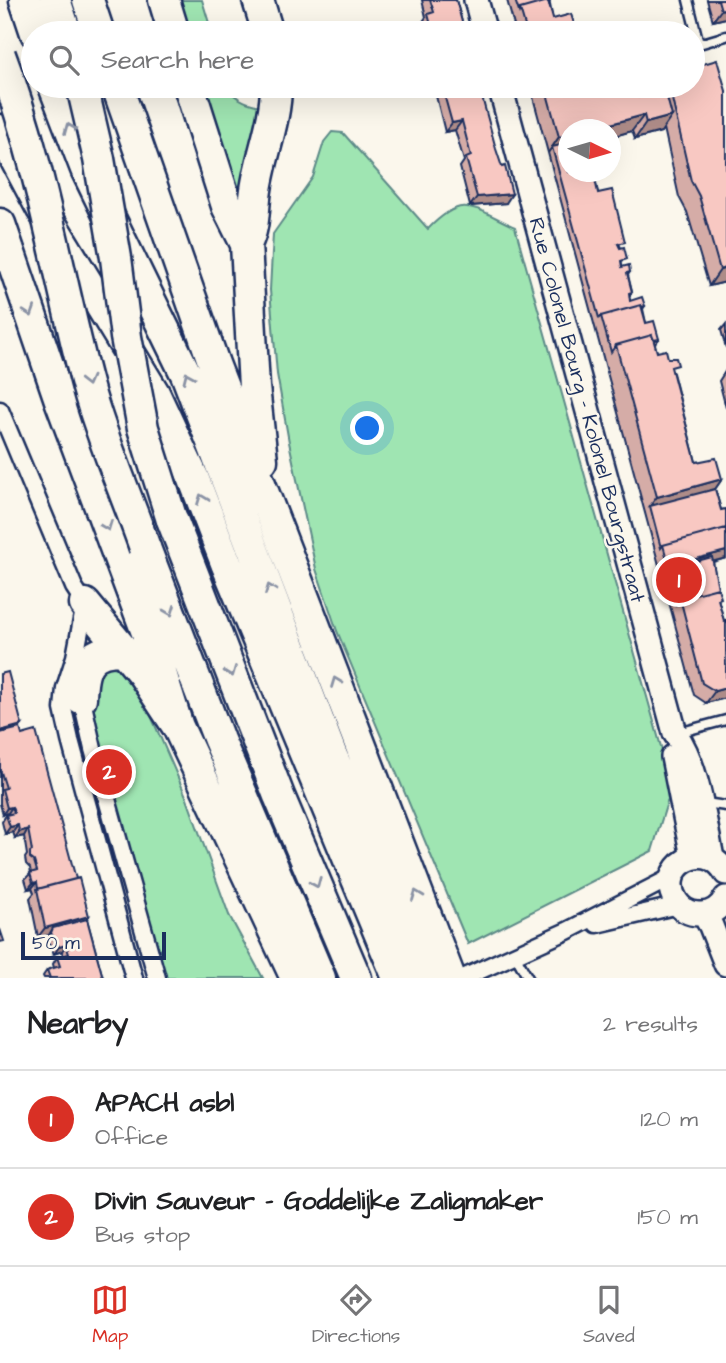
<!DOCTYPE html>
<style>
body{margin:0;font-family:"Architects Daughter",sans-serif;background:#f6f6f6;color:#202124}
.compass{position:absolute;left:558px;top:119px;width:63px;height:63px;border-radius:50%;background:#fff;box-shadow:0 7px 28px #0002;rotate:95deg}
.scale{position:absolute;left:21px;bottom:18px;width:145px;box-sizing:border-box;padding-left:7px;border:4px solid #1b2f5e;border-top:0;font-size:19px;line-height:24px;white-space:nowrap;color:#1b2f5e;-webkit-text-stroke:5px #fbf7ec;paint-order:stroke}
.you{position:absolute;left:368px;top:429px;width:24px;height:24px;margin:-18px;border:5px solid #fff;border-radius:50%;background:#1a73e8;box-shadow:0 0 0 10px #1a73e833}
.badge{display:grid;place-items:center;width:46px;height:46px;border-radius:50%;background:#d93025;color:#fff;font-size:23px;font-weight:700}
.pin{position:absolute;translate:-50% -50%;border:4px solid #fff;box-shadow:0 2px 7px #0006}
.list{margin:0;padding:0;list-style:none}
h2{display:flex;justify-content:space-between;align-items:center;height:91px;margin:0;padding:0 28px;font-size:30px}
h2 small{font-size:23px;font-weight:400;color:#757577}
.list li{display:grid;grid-template-columns:46px 1fr auto;gap:21px;align-items:center;box-sizing:border-box;height:98px;padding:0 28px;border-top:2px solid #e0e0e0}
.list b{display:block;font-size:26px;white-space:nowrap}
.list p{margin:0;font-size:23px;white-space:nowrap;color:#757577}
.list em{font-size:23px;font-style:normal;color:#757577}
.icon{flex:none;width:38px;height:38px;fill:none;stroke:currentColor;stroke-width:2;stroke-linecap:round;stroke-linejoin:round}
.map{position:relative;flex:none;width:726px;height:978px;overflow:hidden}
.search{position:absolute;background:#fff;box-shadow:0 7px 28px #0002;left:21px;right:21px;top:21px;height:77px;display:flex;align-items:center;gap:18px;box-sizing:border-box;padding:0 24px;border-radius:38px;color:#757577;font-size:26px}
.sheet{height:287px;background:#fff}
nav{display:flex;justify-content:space-around;align-items:center;box-sizing:border-box;height:98px;border-top:2px solid #e0e0e0;background:#fff;font-size:19px;color:#757577}
nav a{display:grid;justify-items:center;gap:4px}
nav .on{color:#d93025}
.map>svg:first-child{display:block}
.green{fill:#9fe5b2;stroke:#5d8a88;stroke-width:2}
.lines{fill:none;stroke-linecap:round;stroke-linejoin:round}
.lane-casing{stroke:#1b2f5e;stroke-width:13}
.street-casing{stroke:#1b2f5e;stroke-width:21}
.secondary-casing{stroke:#1b2f5e;stroke-width:28}
.highway-casing{stroke:#1b2f5e;stroke-width:35}
.lane{stroke:#fbf7ec;stroke-width:8}
.street{stroke:#fbf7ec;stroke-width:16}
.secondary{stroke:#fbf7ec;stroke-width:23}
.highway{stroke:#fbf7ec;stroke-width:30}
.highway-bridge-casing{stroke:#1b2f5e;stroke-width:35;stroke-linecap:butt}
.highway-bridge{stroke:#fbf7ec;stroke-width:30}
.wall{fill:#d5aca7;stroke:#1b2f5e;stroke-width:2}
.shaded-wall{fill:#ae8c88;stroke:#1b2f5e;stroke-width:2}
.building{fill:#f8c8c2;stroke:#1b2f5e;stroke-width:2}
.oneway{stroke:#8b93a5}
.labels{text-anchor:middle;dominant-baseline:central;stroke-width:5;stroke-linejoin:round;paint-order:stroke}
.street-label{font-size:21px;fill:#1b2f5e;stroke:#fbf7ec}
</style>
<div class="map">
<svg width="726" height="978" viewBox="0 0 726 978">
<rect width="100%" height="100%" fill="#fbf7ec"/>
<filter id="ink" filterUnits="userSpaceOnUse"><feTurbulence type="fractalNoise" baseFrequency=".0143" numOctaves="2"/><feDisplacementMap in="SourceGraphic" scale="14" xChannelSelector="R" yChannelSelector="G"/><feConvolveMatrix kernelMatrix="1 2 1 2 8 2 1 2 1" color-interpolation-filters="sRGB"/></filter>
<g filter="url(#ink)">
<path class="green" d="M169,0H202L212,33H180Z
M197,86H227C235,101 252,105 268,107L239,213Z
M332,132L343,133L428,229C464,192 473,208 515,227L672,786L652,851L468,944L337,631L316,569L289,442L277,374L270,290L273,234L313,177L324,142Z
M103,665L122,669L138,686L186,796L229,915L263,978H166L90,709L92,674Z"/>
<g class="lines">
<defs>
<path id="lane" d="M688,0L699,44L726,36
M678,733L726,720
M705,803L726,806
M515,955L528,978"/>
<path id="street" d="M0,410L74,587L85,604L75,657L65,688L63,709L70,740L134,978
M80,691L93,749L157,978
M597,924L679,905
M463,978L567,931L672,877"/>
<path id="secondary" d="M476,0L485,33
M500,86L675,733C698,766 704,819 712,858
M673,757L693,857
M726,873C705,836 655,868 676,901C681,909 689,914 699,914C711,915 720,908 726,898
M704,914L711,926L726,964"/>
<path id="highway" d="M25,0L36,33
M55,0L66,33
M88,0L99,33
M164,0L174,33
M258,0L268,33
M54,86L86,169L186,374L332,756L429,978
M117,86L214,364L450,978
M189,86L227,206L246,244L254,387L262,460
M0,130L42,209L154,393L193,477L226,563L398,978
M0,224L60,400L155,654L178,727
M246,244C255,227 253,209 256,190C261,155 276,121 276,86
M171,517L279,796L356,978
M145,548L219,740L320,978
M85,604L143,674L178,727L296,978
M81,698C82,668 87,650 121,650"/>
</defs>
<use href="#lane" class="lane-casing"/>
<use href="#street" class="street-casing"/>
<use href="#secondary" class="secondary-casing"/>
<use href="#highway" class="highway-casing"/>
<use href="#lane" class="lane"/>
<use href="#street" class="street"/>
<use href="#secondary" class="secondary"/>
<use href="#highway" class="highway"/>
<defs>
<path id="highway-bridge" d="M0,55C41,162 58,277 88,388C102,440 127,496 145,548
M82,86L99,159L116,258L126,337L143,428L171,517"/>
</defs>
<use href="#highway-bridge" class="highway-bridge-casing"/>
<use href="#highway-bridge" class="highway-bridge"/>
</g>
<path class="wall" d="M422,0H456L465,33H425L422,23L426,17Z
M507,0H549L553,19L574,33H516Z
M707,0H726V18L713,21Z
M443,86H479L506,203L470,206L460,167L464,161L455,130L445,132L436,96Z
M530,86H595L596,90L639,97L656,92V91L659,86H693L726,91V282L709,286L687,212L679,197L664,128L661,132L635,139L632,131L611,137V130H569V172L598,179L595,180L598,193L621,248L622,267L630,272L628,275L632,292L629,297L630,301L645,306L643,309L646,323L659,339L655,344L657,352L673,373L696,462L722,479L715,489L721,510L726,509V558L713,562L719,602L724,621L726,620V698L706,703L694,695Z
M726,324V348L721,330Z
M726,370V408L719,381Z
M0,674L87,919L103,978H44L43,976L47,970L54,968L53,964L57,957L63,956L62,951L54,954L47,939L49,935L38,937L30,898L34,893L32,888L28,889L25,879L31,873L30,868L26,864L25,858L27,855L24,836L15,838L13,832L5,834L2,822L6,815H8V813L3,814L0,804Z"/>
<path class="shaded-wall" d="M726,8V18L713,21L721,10Z
M644,115L632,131L611,137V130H588Z
M672,116L661,132L635,139L646,123Z
M462,121L455,130L445,132L452,123Z
M569,135V148L552,147L548,153L559,137Z
M603,173L598,179L589,181L594,175Z
M512,194L506,203L470,206L477,197Z
M726,268V282L709,286L720,270Z
M722,479L711,495L650,506L657,497Z
M726,551V558L668,574L667,569L669,566Z
M726,688V698L706,703L715,691Z
M22,725L15,734L0,738V731Z
M12,807L8,813L3,814L7,808Z
M18,825L13,832L5,834L10,827Z
M28,829L24,836L15,838L19,832Z
M37,882L32,888L28,889L33,883Z
M89,916L83,925L53,928L49,935L38,937L45,928Z
M66,945L62,951L54,954L59,947Z"/>
<path class="building" d="M430,0H456L465,33H433L428,14L434,12Z
M515,0H549L550,3L548,1L520,9L519,12Z
M718,0H726V8L721,10Z
M548,1L553,19L571,14L576,30L565,33H527L520,9Z
M717,60L726,91V268L720,270L699,196L691,181L669,86H693V67Z
M446,86H479L496,149L502,167L505,166L512,194L477,197L466,158L471,156L462,121L452,123L442,87Z
M545,86H595L596,90L612,86H636L639,97L665,90L672,116L646,123L644,115L588,130H569V135L559,137Z
M569,143V172H602L603,173L594,175L598,193L612,190L625,242L618,244L620,248L624,247L627,259L621,261L622,267L629,265L630,272L627,273L632,292L629,293L630,301L642,297L645,306L642,307L641,305L601,316L599,318L552,147Z
M641,305L646,323L654,321L659,339L654,340L652,335L616,345L611,352L601,316Z
M652,335L657,352L666,350L668,358H676L678,365L671,367L696,462L716,458L722,479L657,497L616,345Z
M715,489L721,510L726,509V528L663,545L661,548L650,506Z
M726,528V551L669,566L663,545Z
M712,557L718,588L680,598L676,604L667,569Z
M718,588L721,598L718,599L724,621L726,620V688L715,691L702,683L680,598Z
M8,672L22,725L0,731V674Z
M20,728L22,735L36,731L76,879L38,889L37,882L33,883L30,873L37,871L34,861L30,858V852L32,851L28,829L19,832L18,825L10,827L6,815L14,813L12,807L7,808L2,789L6,788L1,772H0V733Z
M79,878L89,916L45,928L37,889Z
M87,919L103,978H50L47,970L60,966L57,957L69,954L66,945L59,947L51,933L53,928Z
M0,929L4,941L0,942Z"/>
<defs><path id="oneway-chevron" d="M-2-3.5L2.5 0L-2 3.5" fill="none" stroke-width="1.6" stroke-linecap="round" stroke-linejoin="round" transform="scale(1.75)"/></defs>
<g class="oneway">
<use href="#oneway-chevron" transform="translate(69 128) rotate(-112)"/>
<use href="#oneway-chevron" transform="translate(30 312) rotate(71)"/>
<use href="#oneway-chevron" transform="translate(188 377) rotate(-114)"/>
<use href="#oneway-chevron" transform="translate(87 381) rotate(76)"/>
<use href="#oneway-chevron" transform="translate(202 499) rotate(-111)"/>
<use href="#oneway-chevron" transform="translate(107 526) rotate(69)"/>
<use href="#oneway-chevron" transform="translate(270 589) rotate(-111)"/>
<use href="#oneway-chevron" transform="translate(170 611) rotate(69)"/>
<use href="#oneway-chevron" transform="translate(231 672) rotate(69)"/>
<use href="#oneway-chevron" transform="translate(336 682) rotate(-111)"/>
<use href="#oneway-chevron" transform="translate(316 883) rotate(67)"/>
<use href="#oneway-chevron" transform="translate(417 895) rotate(-111)"/>
</g>
</g>
<g class="labels">
<g class="street-label">
<text transform="translate(587 410) rotate(75)">Rue Colonel Bourg - Kolonel Bourgstraat</text>
</g>
</g>
</svg>
<svg class="compass" viewBox="-18 -18 36 36"><path d="M0-13l5 13h-10z" fill="#e53935"/><path d="M0 13l5-13h-10z" fill="#757577"/></svg>
<div class="scale">50 m</div>
<div class="you"></div>
<div class="pin badge" style="left:679px;top:580px">1</div>
<div class="pin badge" style="left:109px;top:772px">2</div>
<div class="search"><svg class="icon" aria-label="search" viewBox="0 0 24 24"><circle cx="10" cy="10" r="6"/><path d="M15 15l6 6"/></svg>Search here</div>
</div>
<section class="sheet">
<h2>Nearby<small>2 results</small></h2>
<ul class="list">
<li><span class="badge">1</span><div><b>APACH asbl</b><p>Office</p></div><em>120 m</em></li>
<li><span class="badge">2</span><div><b>Divin Sauveur - Goddelijke Zaligmaker</b><p>Bus stop</p></div><em>150 m</em></li>
</ul>
</section>
<nav>
<a class="on"><svg class="icon" aria-label="map" viewBox="0 0 24 24"><path d="M3 6l6-2 6 2 6-2v14l-6 2-6-2-6 2zM9 4v14M15 6v14"/></svg>Map</a>
<a><svg class="icon" aria-label="directions" viewBox="0 0 24 24"><path d="M12 3l9 9-9 9-9-9zM9 14v-3h6M13 9l2 2-2 2"/></svg>Directions</a>
<a><svg class="icon" aria-label="saved" viewBox="0 0 24 24"><path d="M7 4h10v16l-5-4-5 4z"/></svg>Saved</a>
</nav>
